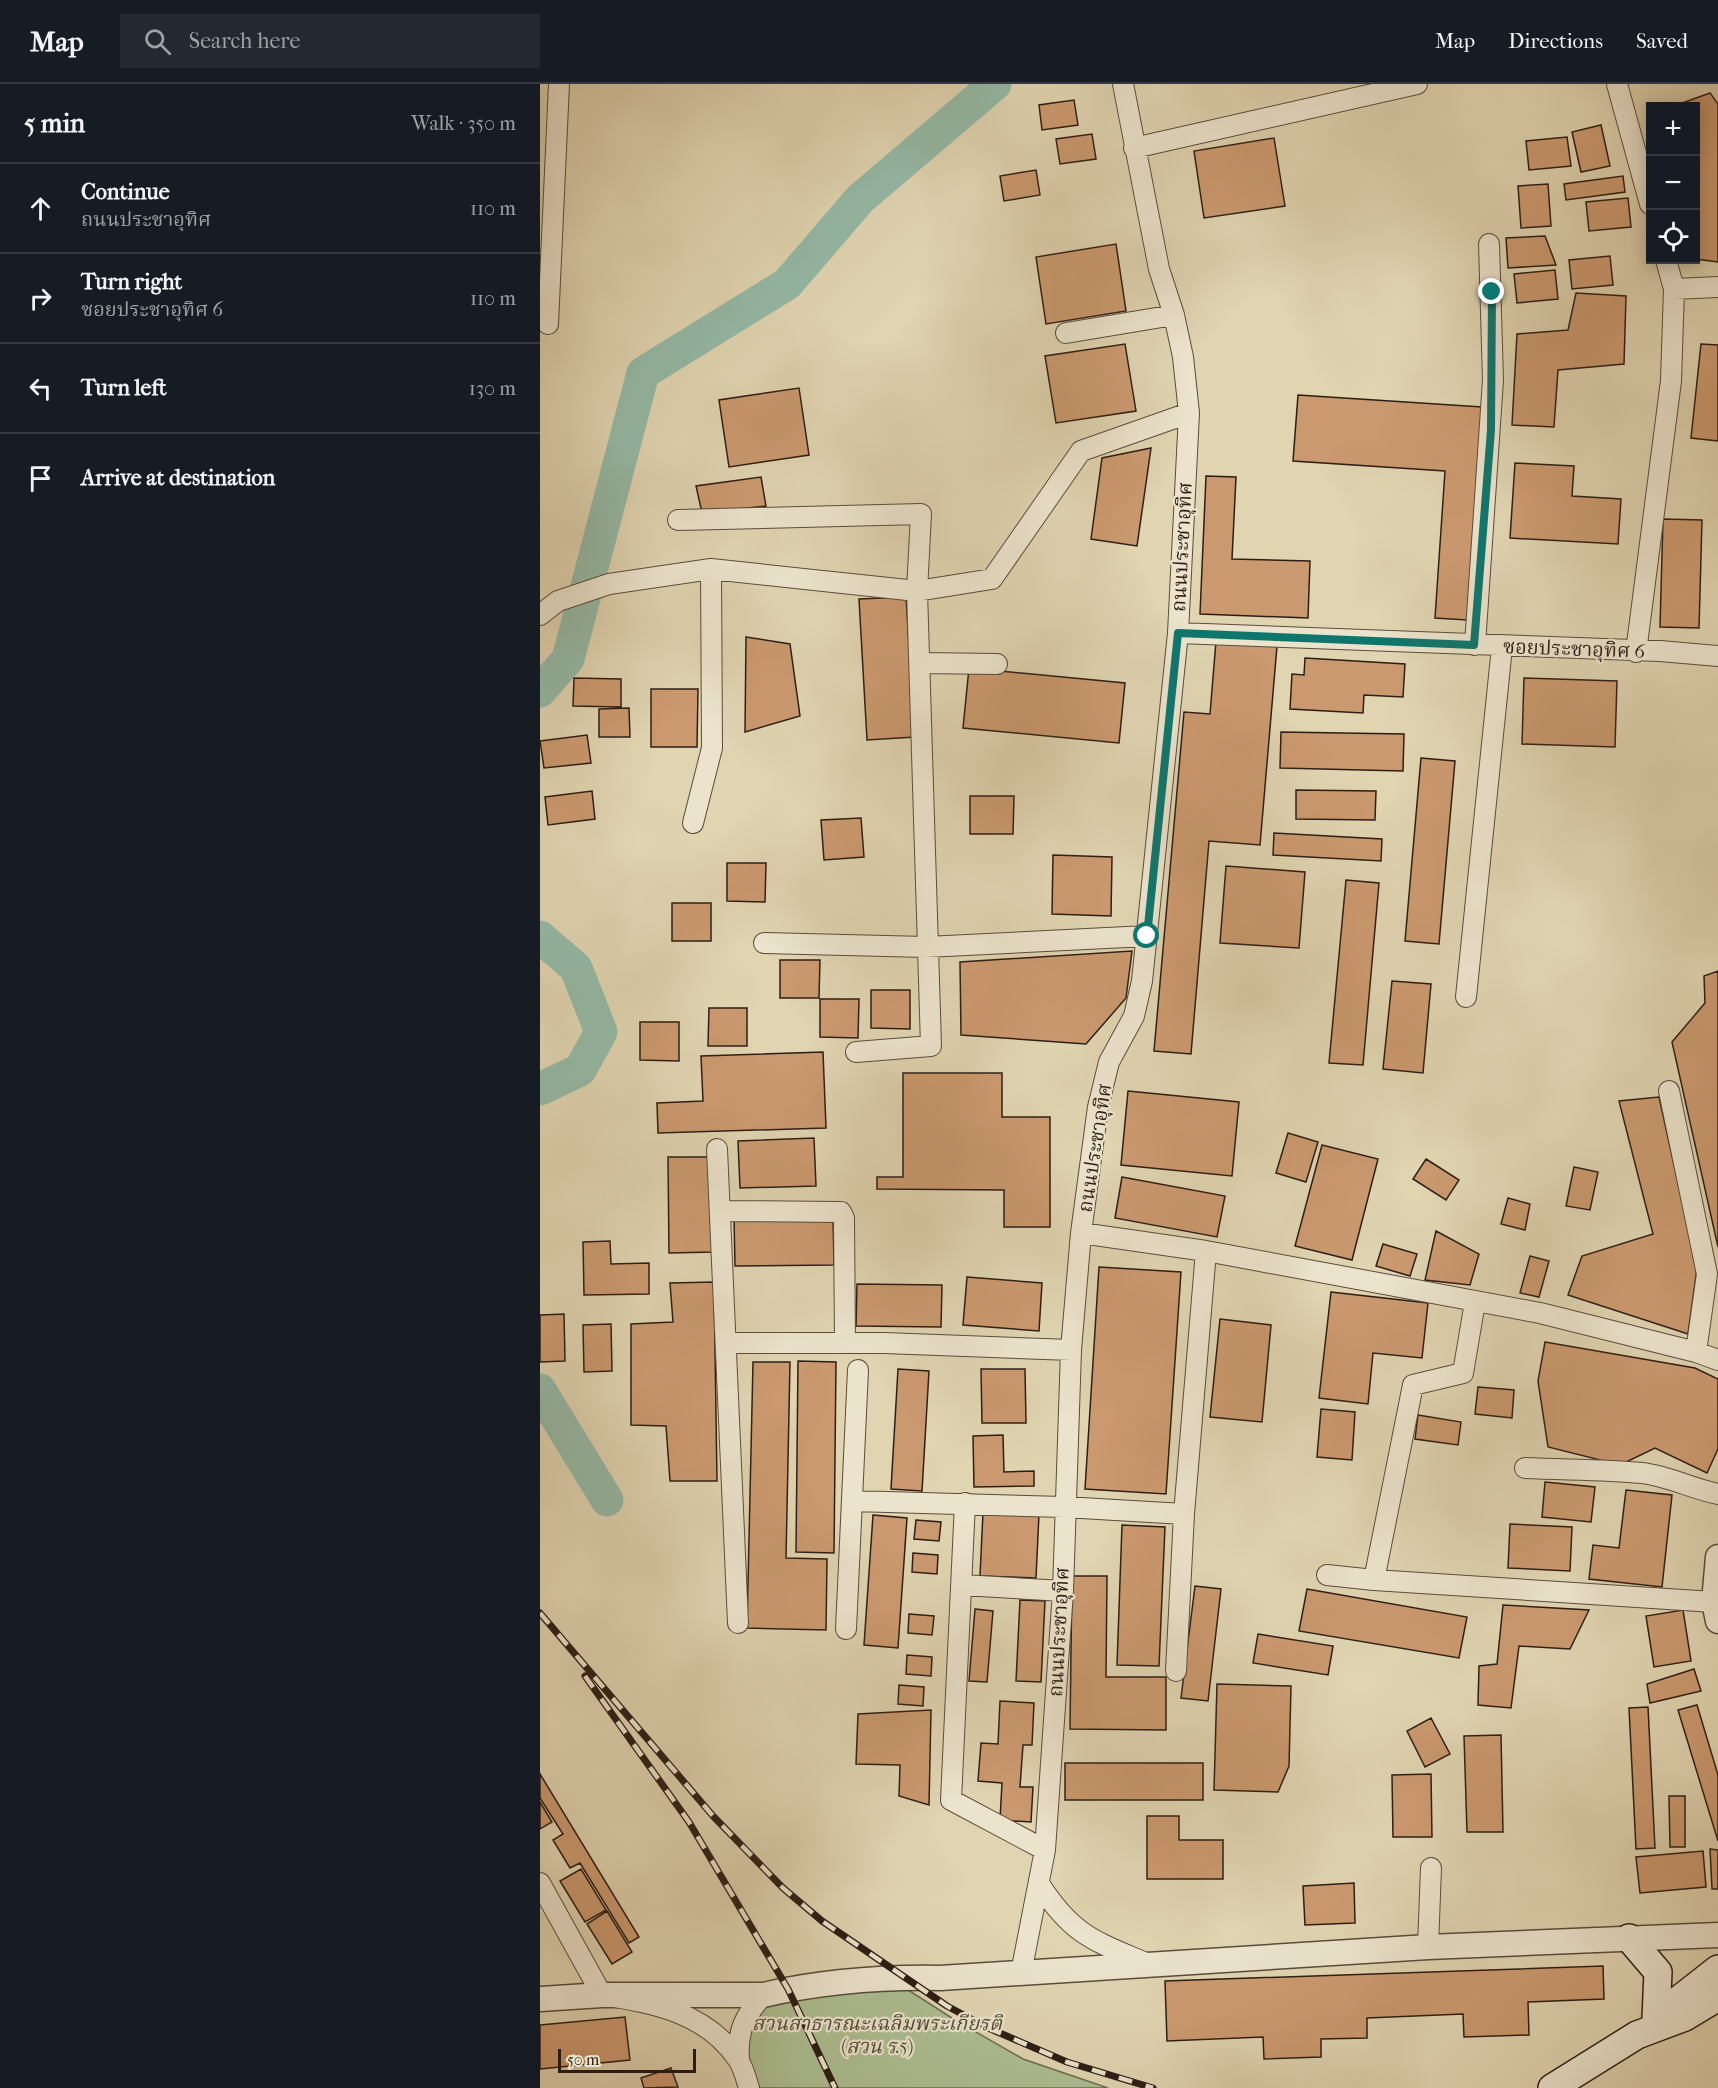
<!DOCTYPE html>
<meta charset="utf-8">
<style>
body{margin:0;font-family:"IM FELL French Canon","Noto Serif Thai",serif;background:#242831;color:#f1f3f6}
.controls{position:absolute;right:18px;top:18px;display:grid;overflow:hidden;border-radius:0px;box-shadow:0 3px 15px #0003}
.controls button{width:54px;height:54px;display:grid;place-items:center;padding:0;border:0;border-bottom:2px solid #363941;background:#171b24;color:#f1f3f6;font:30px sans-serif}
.scale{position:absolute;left:18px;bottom:15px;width:138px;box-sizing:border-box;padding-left:6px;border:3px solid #2d1e15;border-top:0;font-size:16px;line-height:21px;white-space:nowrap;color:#2d1e15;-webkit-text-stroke:4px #ebe3cc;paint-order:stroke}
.stop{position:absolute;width:18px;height:18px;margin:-14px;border:4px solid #0f766e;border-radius:50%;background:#fff}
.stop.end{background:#0f766e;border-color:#fff;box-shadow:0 2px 6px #0008}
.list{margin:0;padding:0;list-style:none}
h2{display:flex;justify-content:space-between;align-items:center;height:78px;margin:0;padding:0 24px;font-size:26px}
h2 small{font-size:20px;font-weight:400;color:#9ea1a6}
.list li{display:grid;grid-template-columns:39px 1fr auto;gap:18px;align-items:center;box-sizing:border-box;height:90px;padding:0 24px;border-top:2px solid #363941}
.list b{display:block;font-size:22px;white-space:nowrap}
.list p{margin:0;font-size:20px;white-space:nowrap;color:#9ea1a6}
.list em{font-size:20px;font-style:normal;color:#9ea1a6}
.icon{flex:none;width:33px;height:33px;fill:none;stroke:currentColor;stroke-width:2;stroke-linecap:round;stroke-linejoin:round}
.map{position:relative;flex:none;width:1178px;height:2004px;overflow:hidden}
header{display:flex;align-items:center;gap:36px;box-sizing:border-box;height:84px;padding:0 30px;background:#171b24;border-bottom:2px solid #363941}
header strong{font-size:28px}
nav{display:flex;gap:33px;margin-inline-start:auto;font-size:21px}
.search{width:420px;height:54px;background:#242831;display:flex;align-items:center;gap:15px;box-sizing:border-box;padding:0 21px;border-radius:0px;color:#9ea1a6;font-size:22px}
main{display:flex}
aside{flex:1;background:#171b24}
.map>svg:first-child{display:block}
.green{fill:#acbe91;stroke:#6c6e53;stroke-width:1.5}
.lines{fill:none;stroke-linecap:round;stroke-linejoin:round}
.river{stroke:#95b9a6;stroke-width:33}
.building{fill:#cb996f;stroke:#2d1e15;stroke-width:1.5}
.minor-casing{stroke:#5a4c3c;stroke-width:22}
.tertiary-casing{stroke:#5a4c3c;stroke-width:27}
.secondary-casing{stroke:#2d1e15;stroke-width:30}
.minor{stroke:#ebe3cc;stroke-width:20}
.tertiary{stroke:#ebe3cc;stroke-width:24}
.secondary{stroke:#ebe3cc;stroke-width:27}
.rail-casing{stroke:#2d1e15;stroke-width:7}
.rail{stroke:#ebe3cc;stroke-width:4.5;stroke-dasharray:14;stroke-linecap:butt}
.route{stroke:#0f766e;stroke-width:8}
.labels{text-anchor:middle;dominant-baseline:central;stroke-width:4.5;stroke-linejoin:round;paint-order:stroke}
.street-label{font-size:20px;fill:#2d1e15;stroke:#ebe3cc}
.park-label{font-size:20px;font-style:italic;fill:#534e3a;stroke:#ebe3cc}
</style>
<header>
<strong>Map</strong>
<div class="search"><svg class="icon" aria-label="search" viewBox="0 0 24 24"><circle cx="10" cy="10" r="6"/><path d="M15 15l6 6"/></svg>Search here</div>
<nav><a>Map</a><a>Directions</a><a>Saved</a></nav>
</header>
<main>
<aside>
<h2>5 min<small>Walk · 350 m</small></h2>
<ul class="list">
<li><svg class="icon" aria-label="ahead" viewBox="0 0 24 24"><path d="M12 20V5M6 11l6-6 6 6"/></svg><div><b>Continue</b><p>ถนนประชาอุทิศ</p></div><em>110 m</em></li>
<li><svg class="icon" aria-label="right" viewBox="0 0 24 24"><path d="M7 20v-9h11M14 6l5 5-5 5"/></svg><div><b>Turn right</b><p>ซอยประชาอุทิศ 6</p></div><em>110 m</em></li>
<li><svg class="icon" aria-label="left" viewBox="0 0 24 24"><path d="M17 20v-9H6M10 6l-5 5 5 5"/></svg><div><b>Turn left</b></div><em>130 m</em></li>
<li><svg class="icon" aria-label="arrive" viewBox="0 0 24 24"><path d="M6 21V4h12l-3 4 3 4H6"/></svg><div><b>Arrive at destination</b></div></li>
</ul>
</aside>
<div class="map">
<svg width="1178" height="2004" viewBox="0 0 1178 2004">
<rect width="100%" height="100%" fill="#e0d4b1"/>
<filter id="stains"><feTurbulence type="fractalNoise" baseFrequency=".00333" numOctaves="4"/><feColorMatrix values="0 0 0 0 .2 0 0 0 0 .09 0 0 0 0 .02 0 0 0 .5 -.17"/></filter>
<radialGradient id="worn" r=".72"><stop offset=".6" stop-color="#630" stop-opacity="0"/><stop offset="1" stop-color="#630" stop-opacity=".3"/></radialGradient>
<path class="green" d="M351,1895L415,1936L483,1975L568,2004H209L202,1940L223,1911Z"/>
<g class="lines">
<path class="river" d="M0,607L28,575L103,289L247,200L320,115L455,0
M0,853L36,884L61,948L40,986L0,1005
M0,1306L67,1416"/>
</g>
<path class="building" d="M1170,9L1178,20V178L1156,175V22H1134Z
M534,16L538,41L502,46L499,21Z
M1061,41L1070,82L1041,88L1032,48Z
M552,50L556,75L520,80L516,55Z
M1027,53L1031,82L989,86L986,57Z
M734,54L745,122L664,134L654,67Z
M496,86L500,111L464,117L460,92Z
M1083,92L1085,108L1026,116L1024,100Z
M1008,100L1011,142L981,144L978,102Z
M1088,114L1091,143L1049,147L1046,118Z
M1005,152L1016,181L968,184L966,154Z
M576,160L586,227L506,240L496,173Z
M1070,172L1073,201L1032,205L1029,176Z
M1015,186L1018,215L977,219L974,190Z
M1036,209L1086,212L1084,280L1018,286L1014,343L972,341L977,250L1028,246Z
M585,260L596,327L516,339L505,272Z
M1161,260L1178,261V357L1151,354Z
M259,304L269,371L189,383L179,316Z
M758,311L942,323L927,536L895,534L905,387L753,377Z
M611,364L597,462L551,455L562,374Z
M975,379L1034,382L1032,412L1081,415L1078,460L970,454Z
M666,392L696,393L692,475L770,477L768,534L660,530Z
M221,393L226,422L162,429L156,402Z
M1123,435L1162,436L1159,544L1120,543Z
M366,513L375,653L327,656L319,515Z
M206,553L250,560L260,632L205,648Z
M676,557L737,562L720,761L669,757L651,970L614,967L644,628L670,630Z
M765,574L865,580L863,613L824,611L823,629L750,625L752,590L764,591Z
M429,584L585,599L579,659L423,644Z
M34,594L81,595V623L33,622Z
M984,594L1077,597L1075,663L982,660Z
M111,605H158L157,663H111Z
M89,624L90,653H59V625Z
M741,648L864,650L863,687L740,684Z
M47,651L51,679L4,684L0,657Z
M881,674L915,677L899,860L865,857Z
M756,706L836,707L835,736L756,735Z
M52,707L55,735L8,741L5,713Z
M430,712H474L473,750H430Z
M321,734L324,773L284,776L281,736Z
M734,749L842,755L841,777L733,771Z
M513,771L572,773L571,832L512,830Z
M187,779H226L225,818L187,817Z
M686,782L765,788L759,864L680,859Z
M806,796L839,799L823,981L789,979Z
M132,819H171V857H132Z
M592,867L586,914L546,960L421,951L420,878Z
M240,876H280L279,914H240Z
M1178,887V1163L1132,958L1165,919L1164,892Z
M852,897L891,900L883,989L843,985Z
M331,906H370V945L331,944Z
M280,915H319L318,954L280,953Z
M169,924H207V962H168Z
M100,938H139V977L100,976Z
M283,968L286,1044L118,1049L117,1019L163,1017L161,972Z
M363,989H462V1033H510V1143H464V1106L337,1105V1093H363Z
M588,1007L699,1018L692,1092L581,1081Z
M1119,1013L1157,1185L1148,1250L1028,1211L1042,1172L1113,1150L1079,1017Z
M748,1049L778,1058L766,1098L736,1089Z
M274,1054L276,1102L200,1104L198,1057Z
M782,1061L838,1075L812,1176L755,1162Z
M128,1073H173L174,1168L129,1169Z
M886,1075L919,1096L906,1116L873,1095Z
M1034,1083L1058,1088L1050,1126L1026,1122Z
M582,1093L685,1112L677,1153L575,1134Z
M968,1114L990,1120L985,1146L961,1140Z
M293,1133L294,1181L195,1182L194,1134Z
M896,1147L939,1170L930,1201L885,1196Z
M70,1157L71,1180L109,1179V1210L44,1211L43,1158Z
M843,1160L877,1170L870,1192L836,1182Z
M990,1172L1009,1177L999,1213L980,1209Z
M559,1183L641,1188L626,1410L545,1405Z
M427,1193L502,1199L499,1247L423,1241Z
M174,1198L177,1397H130L126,1342L91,1341V1240L133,1238L130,1199Z
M317,1200L402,1201L401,1243L316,1242Z
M791,1208L888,1219L882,1274L833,1269L828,1320L779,1314Z
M24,1230L25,1277L0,1278V1231Z
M680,1235L731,1241L722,1338L670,1333Z
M71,1240L72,1287L44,1288L43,1241Z
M1005,1258L1155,1284L1178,1295V1365L1167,1389L1115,1364L1080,1381L1008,1363L998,1297Z
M258,1277L296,1278L294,1469L256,1468Z
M213,1278H250L246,1474L287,1475L286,1546L207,1544Z
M358,1285L389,1287L382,1407L351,1405Z
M441,1285H485L486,1339H442Z
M938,1303L974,1306L972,1334L935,1330Z
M781,1325L815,1328L812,1376L777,1373Z
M878,1331L921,1338L918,1361L875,1355Z
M463,1351L464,1388L494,1387V1402L434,1403L433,1352Z
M1005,1398L1055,1403L1051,1438L1002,1433Z
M1086,1406L1132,1411L1122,1503L1049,1495L1053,1461L1079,1464Z
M443,1428L499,1430L496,1494L440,1492Z
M333,1431L367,1434L358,1564L324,1561Z
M376,1436L401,1438L399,1457L374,1455Z
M970,1440L1032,1443L1030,1487L968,1484Z
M582,1441L625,1443L619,1582L577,1581Z
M373,1469L398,1471L397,1490L372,1488Z
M532,1492H567L566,1593H626V1646L530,1645Z
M655,1502L681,1505L668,1617L641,1614Z
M767,1505L927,1533L919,1574L759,1547Z
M480,1516L505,1517L501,1598L476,1597Z
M963,1521L1049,1526L1030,1565L979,1562L971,1624L938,1621L939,1582L957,1580Z
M435,1525L453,1527L447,1598L429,1597Z
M1143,1526L1151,1577L1114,1583L1106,1532Z
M369,1530L394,1532L392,1551L368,1549Z
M718,1550L793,1562L788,1591L713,1579Z
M367,1571L392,1573L391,1592L366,1590Z
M1154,1585L1161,1607L1110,1619L1107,1600Z
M677,1600L751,1602L749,1682L738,1708L674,1706Z
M359,1601L384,1603L383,1622L358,1620Z
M460,1617L494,1619L492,1661H483L480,1703H493L491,1738L460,1736L462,1699L438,1697L441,1659L458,1660Z
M1157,1621L1178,1691V1757L1138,1626Z
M1108,1623L1115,1764L1096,1765L1089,1624Z
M391,1626L389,1721L359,1712L360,1681L316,1680L318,1630Z
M891,1634L910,1670L885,1683L867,1647Z
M961,1651L963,1748H927L924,1652Z
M525,1679H663V1716H525Z
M0,1690L99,1853L89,1859L40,1779L30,1784L13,1756L23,1750L0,1714Z
M891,1690L892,1753H853L852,1691Z
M1129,1712H1145V1763H1130Z
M0,1718L12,1738L0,1745Z
M607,1732H639V1756H683V1795H607Z
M1170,1765L1178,1766V1805H1172Z
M1163,1767L1166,1803L1100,1809L1096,1773Z
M41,1785L66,1826L45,1838L20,1797Z
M814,1799L815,1839L765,1841L763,1802Z
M67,1827L92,1868L72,1880L47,1840Z
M1063,1882L1064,1915L988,1918L989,1951L924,1953L923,1930L827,1934V1954L781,1955V1973L724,1975L723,1953L627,1957L625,1897Z
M85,1933L90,1976L0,1985V1941Z
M345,1936L346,1941L330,1944L329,1940Z
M131,1984L138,2003L104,2004L101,1994Z"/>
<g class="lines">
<defs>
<path id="minor" d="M1077,0L1110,120
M594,64L877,0
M1134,205L1178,203
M8,240L19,0
M526,249L634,231
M138,436L381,430L377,507L391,962L316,968
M0,531L18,517L69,500L171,485L377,507L452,495L541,367L649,329
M638,549L1120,567L1178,572
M935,561L953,296L949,160
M1096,568L1131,297L1134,205L1126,176
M380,579L457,580
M153,739L172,664L171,485
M224,859L386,863L607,852
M926,913L962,563
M1129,1007L1167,1190L1156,1268
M177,1065L198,1539
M180,1127L301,1128L304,1134L305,1259
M541,1149L666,1167L1000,1229L1156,1268L1178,1276
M935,1218L923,1289L873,1301L834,1496L1174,1518
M187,1259H344L531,1266
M985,1384C1024,1386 1063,1385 1102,1389C1129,1392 1152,1405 1178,1410
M313,1417L524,1423L644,1430
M425,1419L411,1716L505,1766
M787,1491L834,1496
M422,1501L523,1507
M306,1545L318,1286
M636,1587L644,1430L666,1167
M0,1799L62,1911C113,1919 165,1928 197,1974C203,1982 206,1994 209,2004
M500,1801C533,1852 555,1857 608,1880
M888,1863L891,1784
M481,1889L505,1766L523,1507L531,1266L541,1149L558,1023L569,978L594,932L602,897L638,549L649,329L643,273L634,231L619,185L583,0
M199,1975C197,1946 205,1932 223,1911"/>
<path id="tertiary" d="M1178,1473L1174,1518L1178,1537
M0,1915L62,1911H223C280,1898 342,1893 400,1894L888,1863L1178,1851"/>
<path id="secondary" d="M1089,1854L1118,1888L1116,1934
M1118,1932L1178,1885
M1012,2004L1097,1951L1145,1933L1178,1913"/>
</defs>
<use href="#minor" class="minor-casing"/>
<use href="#tertiary" class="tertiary-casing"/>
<use href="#secondary" class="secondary-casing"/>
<use href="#minor" class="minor"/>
<use href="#tertiary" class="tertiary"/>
<use href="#secondary" class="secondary"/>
<defs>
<path id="rail" d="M0,1529L173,1732L243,1804L282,1837L407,1922L446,1943L527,1978L613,2004
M45,1592L149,1738L248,1905L295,2004"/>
</defs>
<use href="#rail" class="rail-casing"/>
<use href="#rail" class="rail"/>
</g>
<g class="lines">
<path class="route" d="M607,852L638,549L934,561L951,346L952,208"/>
</g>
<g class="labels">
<g class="street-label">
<text transform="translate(642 463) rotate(-87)">ถนนประชาอุทิศ</text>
<text transform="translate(1034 565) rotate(2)">ซอยประชาอุทิศ 6</text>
<text transform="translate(555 1064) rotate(-81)">ถนนประชาอุทิศ</text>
<text transform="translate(519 1548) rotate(-87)">ถนนประชาอุทิศ</text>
</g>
<g class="park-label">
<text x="337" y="1939">สวนสาธารณะเฉลิมพระเกียรติ<tspan x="337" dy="23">(สวน ร.5)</tspan></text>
</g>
</g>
<rect width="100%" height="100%" filter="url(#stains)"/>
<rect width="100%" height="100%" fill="url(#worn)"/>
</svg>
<div class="controls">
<button>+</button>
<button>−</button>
<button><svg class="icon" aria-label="locate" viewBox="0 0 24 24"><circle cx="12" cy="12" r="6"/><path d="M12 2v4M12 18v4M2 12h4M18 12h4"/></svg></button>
</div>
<div class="scale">50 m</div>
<div class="stop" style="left:607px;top:852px"></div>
<div class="stop end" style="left:952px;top:208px"></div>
</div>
</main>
